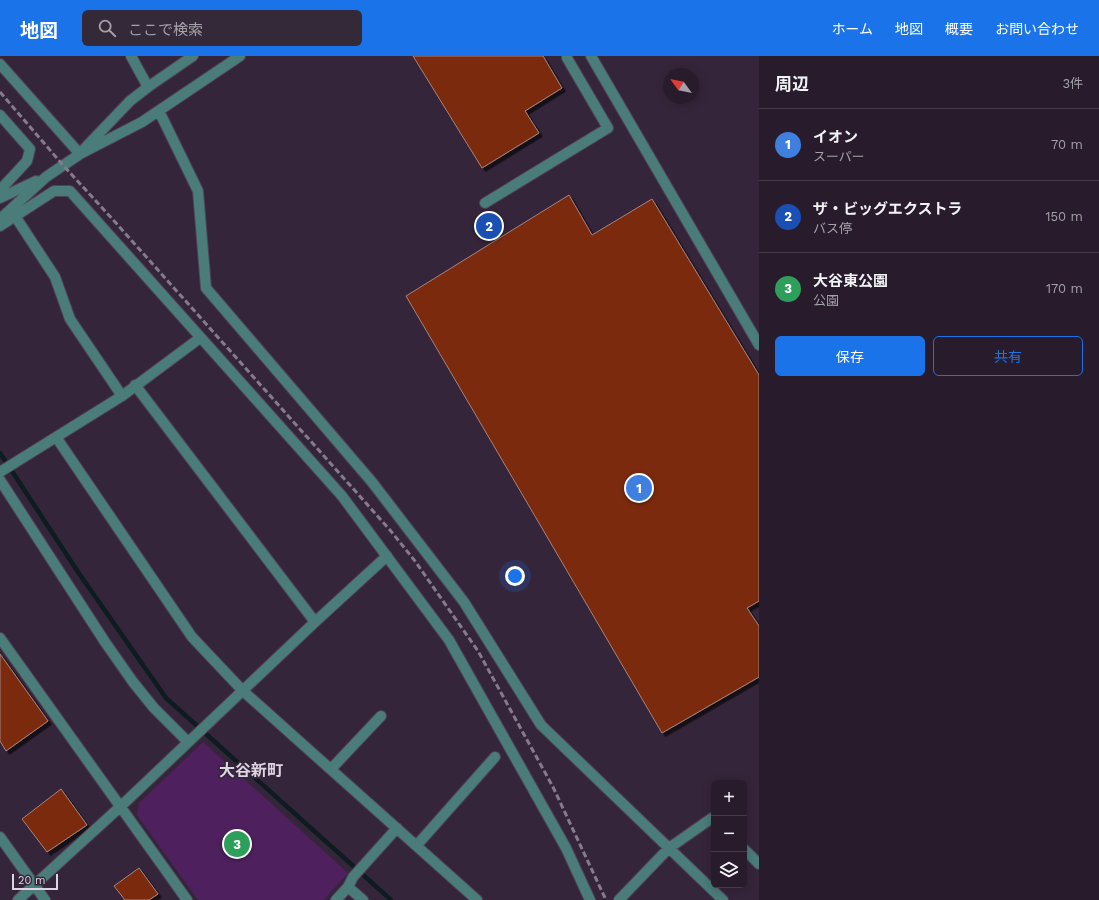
<!DOCTYPE html>
<html lang="ja">
<meta charset="utf-8">
<style>
body{margin:0;font-family:"Work Sans","Noto Sans JP",sans-serif;background:#342938;color:#f1f3f6}
.controls{position:absolute;right:12px;bottom:12px;display:grid;overflow:hidden;border-radius:6px;box-shadow:0 2px 10px #0003}
.controls button{width:36px;height:36px;display:grid;place-items:center;padding:0;border:0;border-bottom:1px solid #443a48;background:#281c2c;color:#f1f3f6;font:20px sans-serif}
.compass{position:absolute;left:663px;top:12px;width:36px;height:36px;border-radius:50%;background:#281c2c;box-shadow:0 2px 10px #0003;rotate:303deg}
.scale{position:absolute;left:12px;bottom:10px;width:46px;box-sizing:border-box;padding-left:4px;border:2px solid #ded5e2;border-top:0;font-size:11px;line-height:14px;white-space:nowrap;color:#ded5e2;-webkit-text-stroke:3px #35253a;paint-order:stroke}
.you{position:absolute;left:515px;top:520px;width:14px;height:14px;margin:-10px;border:3px solid #fff;border-radius:50%;background:#1a73e8;box-shadow:0 0 0 6px #1a73e833}
.badge{display:grid;place-items:center;width:26px;height:26px;border-radius:50%;background:#1a73e8;color:#fff;font-size:13px;font-weight:700}
.pin{position:absolute;translate:-50% -50%;border:2px solid #fff;box-shadow:0 1px 4px #0006}
.list{margin:0;padding:0;list-style:none}
h2{display:flex;justify-content:space-between;align-items:center;height:52px;margin:0;padding:0 16px;font-size:17px}
h2 small{font-size:13px;font-weight:400;color:#a5a1a9}
.list li{display:grid;grid-template-columns:26px 1fr auto;gap:12px;align-items:center;box-sizing:border-box;height:72px;padding:0 16px;border-top:1px solid #443a48}
.list b{display:block;font-size:15px;white-space:nowrap}
.list p{margin:0;font-size:13px;white-space:nowrap;color:#a5a1a9}
.list em{font-size:13px;font-style:normal;color:#a5a1a9}
.actions{display:flex;gap:8px;padding:12px 16px}
.actions a{flex:1;padding:9px 0;border:1px solid #1a73e8;border-radius:6px;text-align:center;font-size:14px;color:#1a73e8}
.actions .main{background:#1a73e8;color:#fff}
.icon{flex:none;width:22px;height:22px;fill:none;stroke:currentColor;stroke-width:2;stroke-linecap:round;stroke-linejoin:round}
.map{position:relative;flex:none;width:759px;height:844px;overflow:hidden}
header{display:flex;align-items:center;gap:24px;box-sizing:border-box;height:56px;padding:0 20px;background:#1a73e8;color:#fff}
header strong{font-size:19px}
nav{display:flex;gap:22px;margin-inline-start:auto;font-size:14px}
.search{width:280px;height:36px;background:#342938;display:flex;align-items:center;gap:10px;box-sizing:border-box;padding:0 14px;border-radius:6px;color:#a5a1a9;font-size:15px}
main{display:flex}
aside{flex:1;background:#281c2c}
.map>svg:first-child{display:block}
.green{fill:#4e215e}
.lines{fill:none;stroke-linecap:round;stroke-linejoin:round}
.stream{stroke:#0c1c21;stroke-width:4.5}
.building{fill:#7b290f;stroke:#a5857b;filter:url(#shadow)}
.minor-casing{stroke:#504155;stroke-width:12}
.minor{stroke:#4a7c7a;stroke-width:10}
.rail{stroke:#867a8b;stroke-width:3;stroke-dasharray:6 3;stroke-linecap:butt}
.labels{text-anchor:middle;dominant-baseline:central;stroke-width:3.5;stroke-linejoin:round;paint-order:stroke}
.quarter-label{font-size:16px;font-weight:bold;fill:#ded5e2;stroke:#35253a}
</style>
<header>
<strong>地図</strong>
<div class="search"><svg class="icon" aria-label="search" viewBox="0 0 24 24"><circle cx="10" cy="10" r="6"/><path d="M15 15l6 6"/></svg>ここで検索</div>
<nav><a>ホーム</a><a>地図</a><a>概要</a><a>お問い合わせ</a></nav>
</header>
<main>
<div class="map">
<svg width="759" height="844" viewBox="0 0 759 844">
<defs>
<filter id="shadow"><feDropShadow dx="3.5" dy="3.5" stdDeviation="0" flood-color="#0009"/></filter>
</defs>
<rect width="100%" height="100%" fill="#35253a"/>
<path class="green" d="M203,686L348,817L324,844H198L137,759L139,747Z"/>
<g class="lines">
<path class="stream" d="M0,397L78,516L166,642L391,844"/>
</g>
<path class="building" d="M413,0H543L562,32L525,55L539,77L482,112Z
M569,139L592,179L652,143L759,319V545L747,552L759,570V621L662,677L406,240Z
M0,598L48,665L6,695L0,685Z
M61,733L87,769L47,796L22,763Z
M139,812L158,838L149,844H125L114,830Z"/>
<g class="lines">
<defs>
<path id="minor" d="M131,0L148,31
M591,0L759,289
M0,8L80,98
M159,55L198,135L206,232L372,426L464,546L541,669L723,844
M0,59L30,93L27,105L0,134
M85,92L130,45L148,31L193,0
M0,142L36,125
M485,147L608,72L567,2V0
M15,160L55,221L70,263L122,340
M0,163L46,121L80,98L142,66L240,0
M0,170L54,135H70L342,440L449,584L566,792L590,844
M135,329L315,566
M56,381L192,581L243,635L477,844
M0,416L122,340L200,282
M0,424L105,586L133,626L154,652L188,686
M0,582L187,844
M331,713L381,660
M0,781L45,844
M417,789L495,701
M744,793L759,808
M348,831L363,844
M18,844L120,751L315,566L387,500
M336,844L348,831L353,821L397,772
M619,844L669,792L712,762L714,764"/>
</defs>
<use href="#minor" class="minor-casing"/>
<use href="#minor" class="minor"/>
<path class="rail" d="M0,36L62,108L116,167L390,474L415,505L478,595L553,731L606,844"/>
</g>
<g class="labels">
<g class="quarter-label">
<text x="251" y="714">大谷新町</text>
</g>
</g>
</svg>
<div class="controls">
<button>+</button>
<button>−</button>
<button><svg class="icon" aria-label="layers" viewBox="0 0 24 24"><path d="M12 4l9 5-9 5-9-5zM3 14l9 5 9-5"/></svg></button>
</div>
<svg class="compass" viewBox="-18 -18 36 36"><path d="M0-13l5 13h-10z" fill="#e53935"/><path d="M0 13l5-13h-10z" fill="#a5a1a9"/></svg>
<div class="scale">20 m</div>
<div class="you"></div>
<div class="pin badge" style="left:639px;top:432px;background:#3f7fe0">1</div>
<div class="pin badge" style="left:489px;top:170px;background:#1a4fb4">2</div>
<div class="pin badge" style="left:237px;top:788px;background:#2e9e5b">3</div>
</div>
<aside>
<h2>周辺<small>3件</small></h2>
<ul class="list">
<li><span class="badge" style="background:#3f7fe0">1</span><div><b>イオン</b><p>スーパー</p></div><em>70 m</em></li>
<li><span class="badge" style="background:#1a4fb4">2</span><div><b>ザ・ビッグエクストラ</b><p>バス停</p></div><em>150 m</em></li>
<li><span class="badge" style="background:#2e9e5b">3</span><div><b>大谷東公園</b><p>公園</p></div><em>170 m</em></li>
</ul>
<div class="actions"><a class="main">保存</a><a>共有</a></div>
</aside>
</main>
